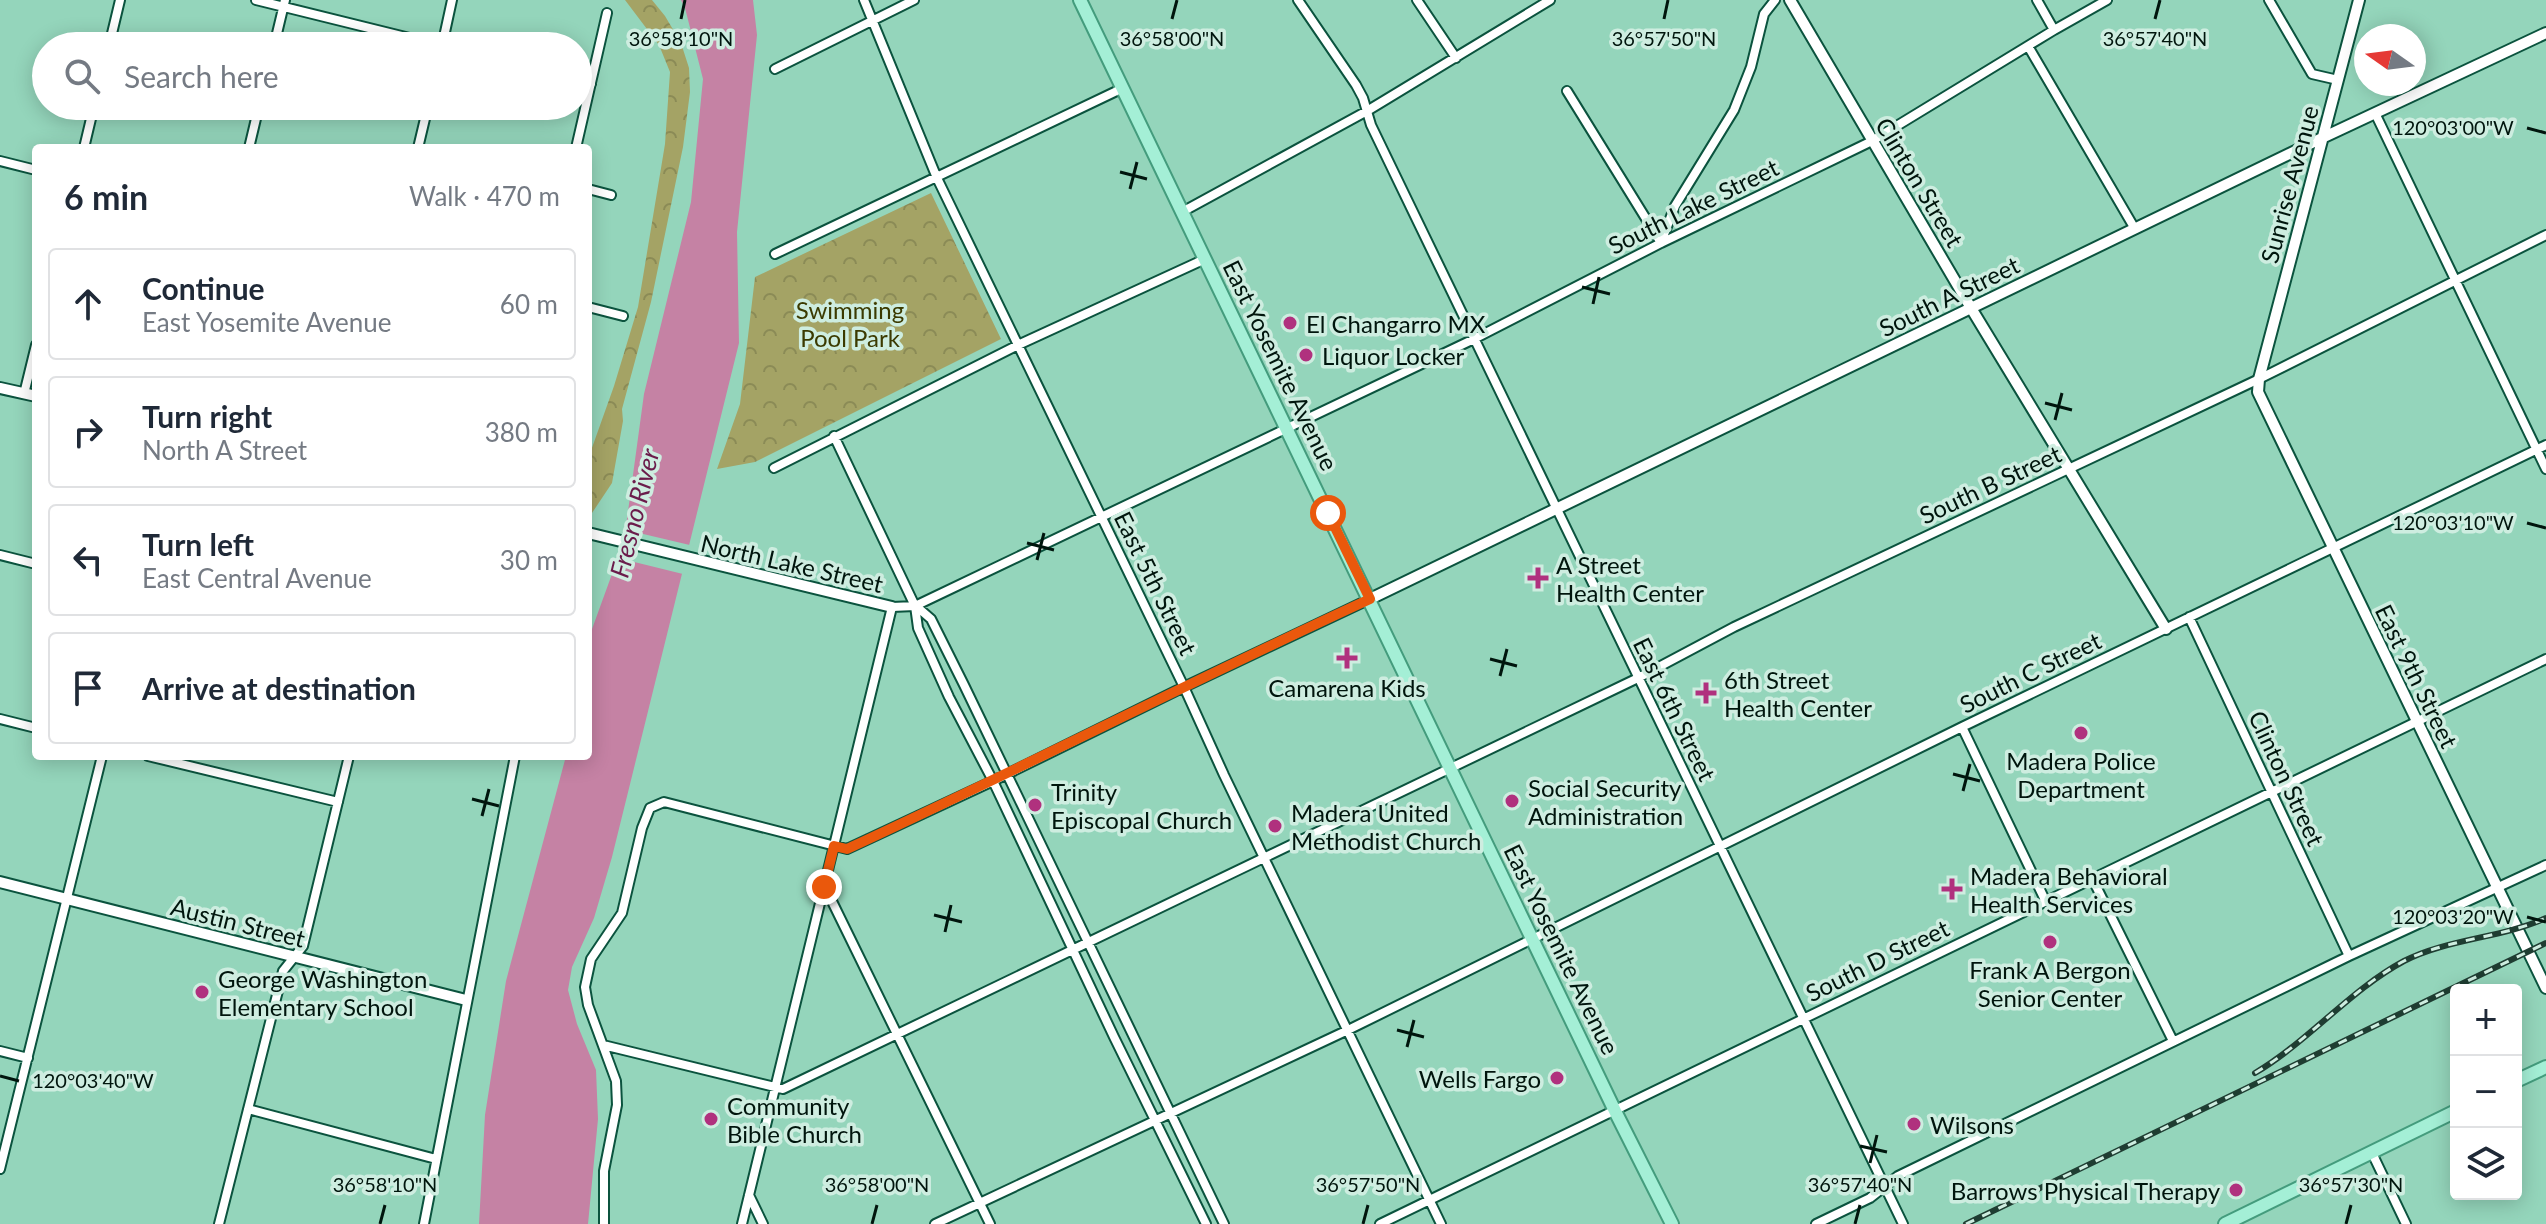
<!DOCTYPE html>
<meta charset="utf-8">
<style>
body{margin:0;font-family:Lato,sans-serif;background:#f6f6f7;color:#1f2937}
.controls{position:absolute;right:24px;bottom:24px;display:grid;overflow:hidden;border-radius:8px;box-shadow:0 4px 20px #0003}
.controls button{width:72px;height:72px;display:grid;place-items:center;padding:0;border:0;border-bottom:2px solid #e0e1e3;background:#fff;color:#1f2937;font:40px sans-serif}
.compass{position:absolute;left:2354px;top:24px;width:72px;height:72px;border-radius:50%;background:#fff;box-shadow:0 4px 20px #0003;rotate:284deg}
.stop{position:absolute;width:24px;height:24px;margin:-18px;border:6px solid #ea580c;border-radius:50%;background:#fff}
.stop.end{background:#ea580c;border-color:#fff;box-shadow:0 2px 8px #0008}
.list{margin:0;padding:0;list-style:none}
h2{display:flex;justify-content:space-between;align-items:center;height:104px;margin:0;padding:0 32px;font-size:34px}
h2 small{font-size:26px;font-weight:400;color:#747a83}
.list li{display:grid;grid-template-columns:52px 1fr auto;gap:24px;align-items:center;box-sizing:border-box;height:112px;margin:0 16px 16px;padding:0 16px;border:2px solid #e0e1e3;border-radius:8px}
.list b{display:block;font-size:30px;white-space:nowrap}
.list p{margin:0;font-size:26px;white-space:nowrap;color:#747a83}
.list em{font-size:26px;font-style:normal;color:#747a83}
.icon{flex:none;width:44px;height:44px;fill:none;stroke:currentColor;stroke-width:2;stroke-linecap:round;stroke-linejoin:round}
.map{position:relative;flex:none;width:2546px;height:1224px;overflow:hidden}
.search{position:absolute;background:#fff;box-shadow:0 4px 20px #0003;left:32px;top:32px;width:560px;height:88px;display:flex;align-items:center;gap:20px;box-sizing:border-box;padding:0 28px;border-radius:44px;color:#747a83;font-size:30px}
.panel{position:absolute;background:#fff;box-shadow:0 4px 20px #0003;left:32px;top:144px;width:560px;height:616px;border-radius:8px}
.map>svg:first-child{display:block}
.forest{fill:url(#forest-crowns)}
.water{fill:#c582a4}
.pier{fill:#94d5bb}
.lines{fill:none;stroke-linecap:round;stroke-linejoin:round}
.minor-casing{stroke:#0b533e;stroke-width:12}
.tertiary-casing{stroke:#0b533e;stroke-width:14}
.primary-casing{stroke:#449c7d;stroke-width:16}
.minor{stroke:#fff;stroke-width:8}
.tertiary{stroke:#fff;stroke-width:10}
.primary{stroke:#a4efd6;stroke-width:12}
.rail-casing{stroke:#1f3d32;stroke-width:6}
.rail{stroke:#ceede0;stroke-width:3;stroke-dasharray:9;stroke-linecap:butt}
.route{stroke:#ea580c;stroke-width:10}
.ticks{fill:none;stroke:#00150d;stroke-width:3}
.poi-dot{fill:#b0317e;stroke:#ceede0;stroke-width:3}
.labels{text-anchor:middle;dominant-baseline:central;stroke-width:7;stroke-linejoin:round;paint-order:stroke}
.street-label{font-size:24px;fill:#00150d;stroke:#ceede0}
.park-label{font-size:24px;fill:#3b3a00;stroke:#ceede0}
.poi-label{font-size:24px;fill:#00150d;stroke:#ceede0;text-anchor:start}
.water-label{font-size:26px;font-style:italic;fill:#6b1c4b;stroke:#ceede0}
.ticks-label{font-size:20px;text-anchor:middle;fill:#00150d;stroke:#ceede0;stroke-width:7;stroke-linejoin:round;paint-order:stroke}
</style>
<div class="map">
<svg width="2546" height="1224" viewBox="0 0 2546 1224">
<defs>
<pattern id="forest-crowns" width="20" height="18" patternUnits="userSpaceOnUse" patternTransform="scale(2)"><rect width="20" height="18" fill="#a4a365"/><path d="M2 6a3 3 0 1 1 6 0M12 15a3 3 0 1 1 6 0" fill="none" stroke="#8b8b56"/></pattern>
</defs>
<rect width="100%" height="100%" fill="#94d5bb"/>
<path class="forest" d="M625,0H652L665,16L681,43L689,68L690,92L683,147L651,302L622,409L623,421L612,483L592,513L588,512V459L614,386L638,307L665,144L670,72L659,45Z
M931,193L1001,339L755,462L717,469L740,404L755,277Z"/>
<path class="water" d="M681,0H753L757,35L737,232L739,343L612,857L594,918L572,967L568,990L577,1024L596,1070L598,1119L588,1224H479L485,1115L506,981L566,756H588V640L624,541L644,394L691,202L703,79L685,8Z"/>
<path class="pier" d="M622,529L694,546L687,575L614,557Z"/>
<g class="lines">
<defs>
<path id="minor" d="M256,0L442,46L452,0
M864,0L937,178L1184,687L1224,775L1441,1224
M1298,0L1356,85L1363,98L1371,125L1400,185L1903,1224
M1417,0L1456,58
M2037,0L2054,30
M2269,0L2312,74L2338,80
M109,46L120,0
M274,46L285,0
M2028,46L2135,229
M775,69L914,0
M578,81L591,84
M1567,91L1661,243
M2375,113L2546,469
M84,148L94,106
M249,148L259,106
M418,148L428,106
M576,148L607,13
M0,161L36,170
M588,189L611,195
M1182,212L1367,111L1550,0
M1661,242L1675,206L1734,110L1751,67L1764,14L1775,0
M775,254L1123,88
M588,307L623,316
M24,394L36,345
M834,436L915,606L918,628L949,697L993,781L1114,1037L1206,1224
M774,468L1018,345L1205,259
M0,555L36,564
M916,606L931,619L964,685L1224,1224
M2189,617L2349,956
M0,719L36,728
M1962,727L2045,900
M148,756L338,802
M2092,878L2173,1041
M825,887L990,1224
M603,1045L783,1089L1638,678L1734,627L2259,379L2546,235
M0,1051L28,1058
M248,1109L436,1159
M2372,1153L2406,1224
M0,1169L102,756
M749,1195L763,1224
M219,1224L283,971L303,946L349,756
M424,1224L515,756
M604,1224V1171L617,1105L616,1081L588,1005L585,987L591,959L622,913L642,828L650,808L664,802L847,849L993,781L1184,687L1370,599
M742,1224L892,607L915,606L1474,339L1661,243L1872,141L2054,30L2107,0
M935,1224L1348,1030L1962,727L2546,445
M1380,1224L2546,659
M1816,1224L1870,1198L1898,1176L2349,956L2546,865"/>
<path id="tertiary" d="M1790,0L1971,308L2166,629
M2359,0L2259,379L2258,392L2546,988
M0,388L36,396
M588,533L892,607
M1370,599L2322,138L2546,33
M0,882L466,1000"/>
<path id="primary" d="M1080,0L1615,1111L1672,1224
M2516,1081L2546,1067
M2225,1224L2456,1111"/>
</defs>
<use href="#minor" class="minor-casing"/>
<use href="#tertiary" class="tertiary-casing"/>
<use href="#primary" class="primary-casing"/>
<use href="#minor" class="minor"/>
<use href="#tertiary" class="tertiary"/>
<use href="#primary" class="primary"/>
<defs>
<path id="rail" d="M2255,1073C2309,1041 2350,990 2404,961C2446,939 2502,938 2546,918
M1966,1224L2546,943"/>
</defs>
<use href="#rail" class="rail-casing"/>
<use href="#rail" class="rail"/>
</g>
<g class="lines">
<path class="route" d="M824,887L834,846L847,849C1022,768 1194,680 1370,599L1328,513"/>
</g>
<path class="ticks" d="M681,19L685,0M1172,19L1177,0M1664,19L1668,0M2155,19L2160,0M2527,128L2546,133M1120,172L1147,179M1130,189L1137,162M1582,287L1610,294M1593,304L1599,277M2045,403L2072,410M2055,420L2062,393M2527,523L2546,528M1027,543L1054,550M1037,560L1044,533M1490,659L1517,666M1500,676L1507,649M1953,774L1980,781M1963,791L1970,764M472,799L499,806M482,816L489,789M934,915L962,922M2527,917L2546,922M945,932L951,905M1397,1030L1424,1037M1407,1047L1414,1020M0,1076L19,1081M1860,1146L1887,1152M1870,1163L1877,1135M380,1224L385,1205M872,1224L877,1205M1363,1224L1368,1205M1855,1224L1860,1205M2346,1224L2351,1205"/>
<g class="poi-dot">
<circle cx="1290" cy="323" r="8"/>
<circle cx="1306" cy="355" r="8"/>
<path d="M1534 566h8v8h8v8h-8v8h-8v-8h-8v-8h8z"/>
<path d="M1343 646h8v8h8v8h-8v8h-8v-8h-8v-8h8z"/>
<path d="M1702 681h8v8h8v8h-8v8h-8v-8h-8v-8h8z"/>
<circle cx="2081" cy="733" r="8"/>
<circle cx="1512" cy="801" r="8"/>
<circle cx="1035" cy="805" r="8"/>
<circle cx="1275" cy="826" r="8"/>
<path d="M1948 877h8v8h8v8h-8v8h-8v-8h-8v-8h8z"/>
<circle cx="2050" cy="942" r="8"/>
<circle cx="202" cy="992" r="8"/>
<circle cx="1557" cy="1078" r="8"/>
<circle cx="711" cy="1119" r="8"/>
<circle cx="1914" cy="1124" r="8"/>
<circle cx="2236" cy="1190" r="8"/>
</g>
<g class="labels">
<g class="street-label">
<text transform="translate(1920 182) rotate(59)">Clinton Street</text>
<text transform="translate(2289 184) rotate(-75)">Sunrise Avenue</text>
<text transform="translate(1693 206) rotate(-26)">South Lake Street</text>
<text transform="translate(1949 296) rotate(-26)">South A Street</text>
<text transform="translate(1281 365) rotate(64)">East Yosemite Avenue</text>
<text transform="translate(1990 484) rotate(-25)">South B Street</text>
<text transform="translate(792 563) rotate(13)">North Lake Street</text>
<text transform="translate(1156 583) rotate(64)">East 5th Street</text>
<text transform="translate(2030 672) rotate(-26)">South C Street</text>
<text transform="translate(2417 676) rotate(64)">East 9th Street</text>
<text transform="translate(1675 709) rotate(64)">East 6th Street</text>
<text transform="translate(2287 778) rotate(65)">Clinton Street</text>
<text transform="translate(238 922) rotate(14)">Austin Street</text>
<text transform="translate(1562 949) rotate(64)">East Yosemite Avenue</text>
<text transform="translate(1877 960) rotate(-26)">South D Street</text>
</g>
<g class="park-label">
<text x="850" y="309">Swimming<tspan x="850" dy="28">Pool Park</tspan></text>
</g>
<g class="poi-label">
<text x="1306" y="323">El Changarro MX</text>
<text x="1322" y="355">Liquor Locker</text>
<text x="1556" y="564">A Street<tspan x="1556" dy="28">Health Center</tspan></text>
<text x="1724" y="679">6th Street<tspan x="1724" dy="28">Health Center</tspan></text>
<text x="1347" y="687" text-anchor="middle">Camarena Kids</text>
<text x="2081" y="760" text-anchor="middle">Madera Police<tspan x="2081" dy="28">Department</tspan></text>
<text x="1528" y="787">Social Security<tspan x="1528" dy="28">Administration</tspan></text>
<text x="1051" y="791">Trinity<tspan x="1051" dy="28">Episcopal Church</tspan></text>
<text x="1291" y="812">Madera United<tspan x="1291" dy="28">Methodist Church</tspan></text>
<text x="1970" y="875">Madera Behavioral<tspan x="1970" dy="28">Health Services</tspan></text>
<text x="2050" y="969" text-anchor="middle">Frank A Bergon<tspan x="2050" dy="28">Senior Center</tspan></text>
<text x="218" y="978">George Washington<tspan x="218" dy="28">Elementary School</tspan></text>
<text x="1541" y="1078" text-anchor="end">Wells Fargo</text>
<text x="727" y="1105">Community<tspan x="727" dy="28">Bible Church</tspan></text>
<text x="1930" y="1124">Wilsons</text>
<text x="2220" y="1190" text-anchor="end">Barrows Physical Therapy</text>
</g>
<g class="water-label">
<text transform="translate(634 513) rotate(-76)">Fresno River</text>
</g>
</g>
<g class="ticks-label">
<text x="681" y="46">36°58'10"N</text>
<text x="1172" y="46">36°58'00"N</text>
<text x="1664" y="46">36°57'50"N</text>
<text x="2155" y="46">36°57'40"N</text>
<text x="2453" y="135">120°03'00"W</text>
<text x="2453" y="530">120°03'10"W</text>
<text x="2453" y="924">120°03'20"W</text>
<text x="93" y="1088">120°03'40"W</text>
<text x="385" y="1192">36°58'10"N</text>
<text x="877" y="1192">36°58'00"N</text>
<text x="1368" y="1192">36°57'50"N</text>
<text x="1860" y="1192">36°57'40"N</text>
<text x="2351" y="1192">36°57'30"N</text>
</g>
</svg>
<div class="controls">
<button>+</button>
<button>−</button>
<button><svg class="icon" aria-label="layers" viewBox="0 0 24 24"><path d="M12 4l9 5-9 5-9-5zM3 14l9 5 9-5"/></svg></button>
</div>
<svg class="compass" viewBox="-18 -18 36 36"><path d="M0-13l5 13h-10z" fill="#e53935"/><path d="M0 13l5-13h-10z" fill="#747a83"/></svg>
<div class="stop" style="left:1328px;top:513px"></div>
<div class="stop end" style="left:824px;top:887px"></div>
<div class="search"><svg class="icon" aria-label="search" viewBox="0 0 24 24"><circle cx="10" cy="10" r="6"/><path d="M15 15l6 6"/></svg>Search here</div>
<section class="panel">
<h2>6 min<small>Walk · 470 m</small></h2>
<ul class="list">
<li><svg class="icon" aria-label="ahead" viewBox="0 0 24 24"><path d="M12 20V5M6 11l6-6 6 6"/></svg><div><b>Continue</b><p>East Yosemite Avenue</p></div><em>60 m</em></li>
<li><svg class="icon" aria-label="right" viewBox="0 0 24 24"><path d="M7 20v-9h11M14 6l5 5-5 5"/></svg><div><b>Turn right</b><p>North A Street</p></div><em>380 m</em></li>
<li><svg class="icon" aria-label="left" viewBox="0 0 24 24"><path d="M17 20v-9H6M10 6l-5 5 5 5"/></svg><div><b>Turn left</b><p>East Central Avenue</p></div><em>30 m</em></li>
<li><svg class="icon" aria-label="arrive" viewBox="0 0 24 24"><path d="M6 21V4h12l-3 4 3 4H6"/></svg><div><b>Arrive at destination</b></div></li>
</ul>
</section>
</div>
